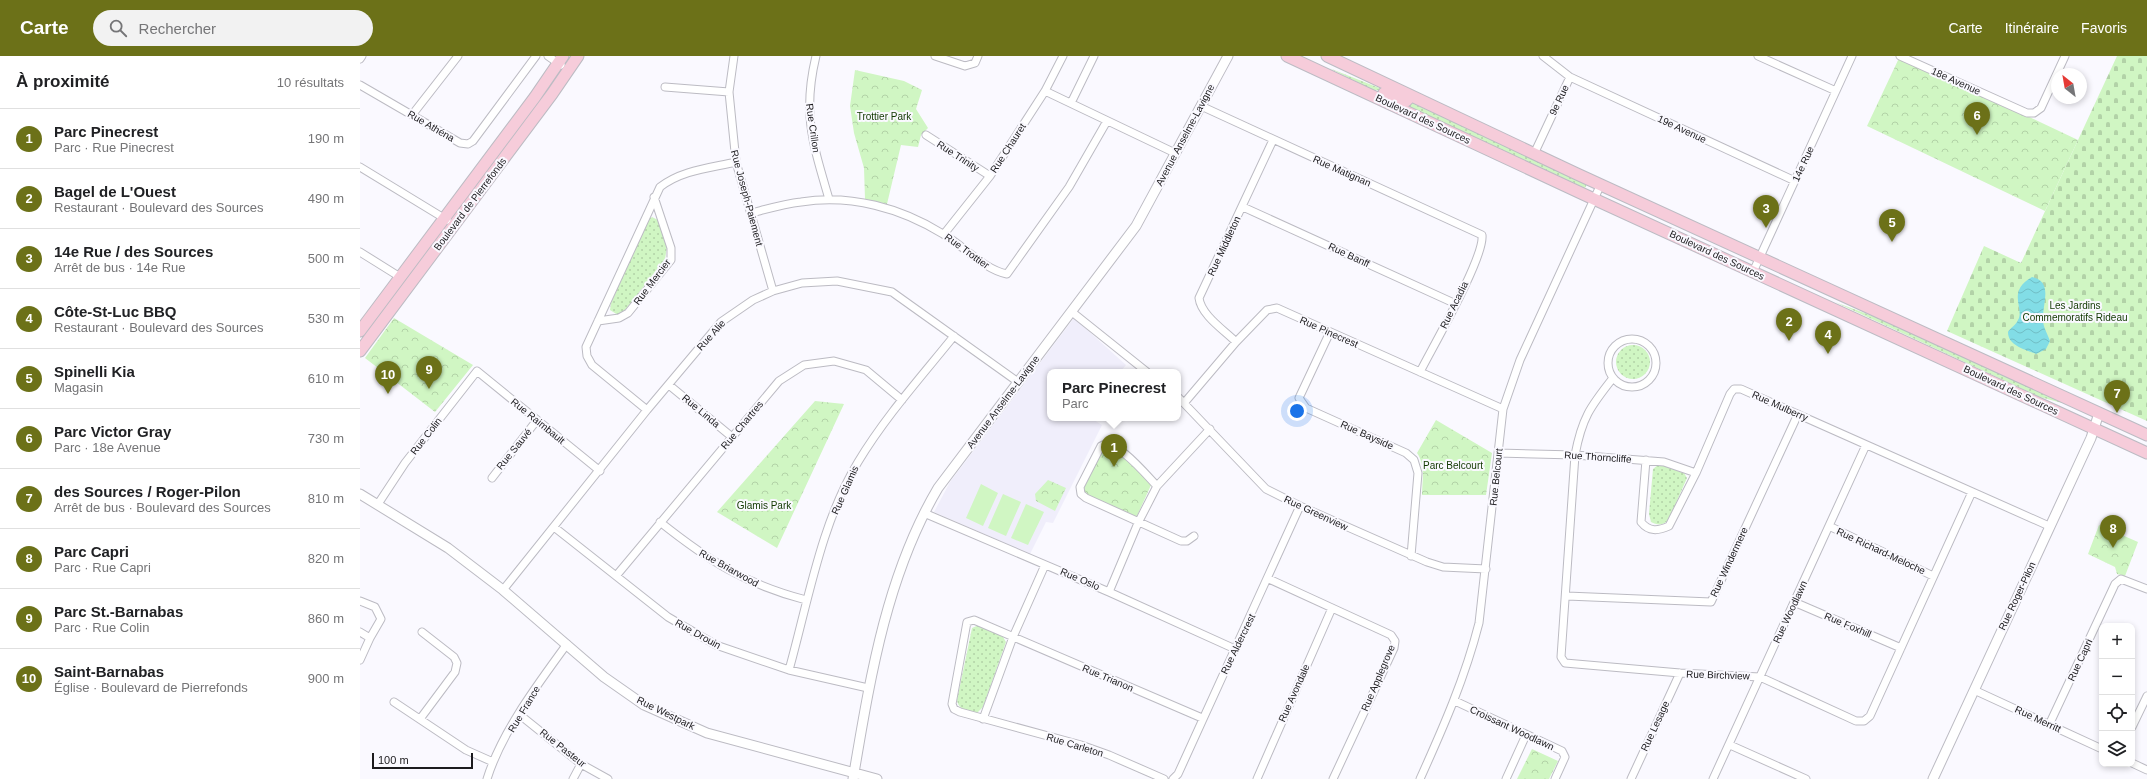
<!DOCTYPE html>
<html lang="fr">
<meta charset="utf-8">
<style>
body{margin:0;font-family:Helvetica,sans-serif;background:#f2f2f2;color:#202124}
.controls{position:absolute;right:12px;bottom:12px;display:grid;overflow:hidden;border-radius:8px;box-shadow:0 2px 6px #0003}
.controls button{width:36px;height:36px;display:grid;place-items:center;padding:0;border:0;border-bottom:1px solid #e0e0e0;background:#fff;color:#202124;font:20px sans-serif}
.compass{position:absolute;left:1691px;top:12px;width:36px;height:36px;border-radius:50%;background:#fff;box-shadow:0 2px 6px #0003;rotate:329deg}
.scale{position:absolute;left:12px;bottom:10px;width:101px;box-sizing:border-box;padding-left:4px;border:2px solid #1c1b1e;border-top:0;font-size:11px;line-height:14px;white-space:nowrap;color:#1c1b1e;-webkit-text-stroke:3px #faf9ff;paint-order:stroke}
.you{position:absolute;left:937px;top:355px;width:14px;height:14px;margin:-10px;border:3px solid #fff;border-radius:50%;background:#1a73e8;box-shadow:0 0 0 6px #1a73e833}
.badge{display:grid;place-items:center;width:26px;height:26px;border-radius:50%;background:#6c7118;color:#fff;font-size:13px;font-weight:700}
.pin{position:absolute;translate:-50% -33px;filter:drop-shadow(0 1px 2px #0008)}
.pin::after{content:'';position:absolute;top:21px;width:14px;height:12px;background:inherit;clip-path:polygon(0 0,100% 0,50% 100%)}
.popup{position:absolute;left:687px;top:313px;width:134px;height:52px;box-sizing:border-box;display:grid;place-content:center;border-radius:8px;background:#fff;filter:drop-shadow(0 1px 3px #0005);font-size:13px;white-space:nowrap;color:#757577}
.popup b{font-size:15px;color:#202124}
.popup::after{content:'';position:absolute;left:50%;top:100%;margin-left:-8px;border:8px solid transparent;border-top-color:#fff}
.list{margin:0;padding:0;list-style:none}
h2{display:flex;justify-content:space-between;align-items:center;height:52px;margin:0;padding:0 16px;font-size:17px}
h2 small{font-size:13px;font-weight:400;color:#757577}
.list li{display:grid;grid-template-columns:26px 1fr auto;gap:12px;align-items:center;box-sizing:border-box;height:60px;padding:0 16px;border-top:1px solid #e0e0e0}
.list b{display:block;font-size:15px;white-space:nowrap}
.list p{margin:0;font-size:13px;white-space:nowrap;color:#757577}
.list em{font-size:13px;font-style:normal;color:#757577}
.icon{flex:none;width:22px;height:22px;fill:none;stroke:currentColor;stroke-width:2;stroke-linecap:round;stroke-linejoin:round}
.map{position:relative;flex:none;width:1787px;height:723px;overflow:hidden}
header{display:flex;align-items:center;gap:24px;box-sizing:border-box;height:56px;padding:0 20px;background:#6c7118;color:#fff}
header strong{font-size:19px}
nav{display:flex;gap:22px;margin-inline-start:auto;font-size:14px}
.search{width:280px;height:36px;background:#f2f2f2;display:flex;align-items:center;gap:10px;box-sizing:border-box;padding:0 14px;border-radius:22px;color:#757577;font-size:15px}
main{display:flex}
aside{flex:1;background:#fff}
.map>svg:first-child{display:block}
.education{fill:#f0eefb}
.grass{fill:url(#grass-dots)}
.forest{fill:url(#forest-crowns)}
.cemetery{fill:url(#cemetery-stones)}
.pitch{fill:#d0f6c3}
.water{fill:url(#water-waves)}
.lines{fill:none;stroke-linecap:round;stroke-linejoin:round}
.minor-casing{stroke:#bcbbc3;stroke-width:9}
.tertiary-casing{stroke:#bcbbc3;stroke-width:11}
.secondary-casing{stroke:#bcbbc3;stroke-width:13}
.minor{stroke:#fff;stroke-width:7}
.tertiary{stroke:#fff;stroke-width:9}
.secondary{stroke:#f6ccda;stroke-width:11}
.labels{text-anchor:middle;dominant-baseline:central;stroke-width:4;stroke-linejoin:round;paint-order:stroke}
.street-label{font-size:10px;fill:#1c1b1e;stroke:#faf9ff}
.park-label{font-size:10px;fill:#113800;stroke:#faf9ff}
</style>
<header>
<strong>Carte</strong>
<div class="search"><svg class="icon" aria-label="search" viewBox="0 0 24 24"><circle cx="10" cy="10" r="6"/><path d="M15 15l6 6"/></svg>Rechercher</div>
<nav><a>Carte</a><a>Itinéraire</a><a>Favoris</a></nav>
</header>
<main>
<aside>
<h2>À proximité<small>10 résultats</small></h2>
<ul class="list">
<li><span class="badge">1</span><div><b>Parc Pinecrest</b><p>Parc · Rue Pinecrest</p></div><em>190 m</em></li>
<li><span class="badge">2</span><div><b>Bagel de L'Ouest</b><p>Restaurant · Boulevard des Sources</p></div><em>490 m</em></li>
<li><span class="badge">3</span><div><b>14e Rue / des Sources</b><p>Arrêt de bus · 14e Rue</p></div><em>500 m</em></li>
<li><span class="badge">4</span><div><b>Côte-St-Luc BBQ</b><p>Restaurant · Boulevard des Sources</p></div><em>530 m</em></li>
<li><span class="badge">5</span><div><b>Spinelli Kia</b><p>Magasin</p></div><em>610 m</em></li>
<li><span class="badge">6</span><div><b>Parc Victor Gray</b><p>Parc · 18e Avenue</p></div><em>730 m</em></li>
<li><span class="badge">7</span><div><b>des Sources / Roger-Pilon</b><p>Arrêt de bus · Boulevard des Sources</p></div><em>810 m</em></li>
<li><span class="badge">8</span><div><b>Parc Capri</b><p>Parc · Rue Capri</p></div><em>820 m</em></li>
<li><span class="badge">9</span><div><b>Parc St.-Barnabas</b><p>Parc · Rue Colin</p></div><em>860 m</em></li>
<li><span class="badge">10</span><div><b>Saint-Barnabas</b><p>Église · Boulevard de Pierrefonds</p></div><em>900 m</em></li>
</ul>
</aside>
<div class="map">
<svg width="1787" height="723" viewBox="0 0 1787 723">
<defs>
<pattern id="grass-dots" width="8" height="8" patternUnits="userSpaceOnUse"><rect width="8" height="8" fill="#d0f6c3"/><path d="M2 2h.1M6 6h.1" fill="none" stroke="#b2d2a7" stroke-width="1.8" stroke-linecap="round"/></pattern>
<pattern id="forest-crowns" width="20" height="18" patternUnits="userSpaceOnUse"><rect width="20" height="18" fill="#d0f6c3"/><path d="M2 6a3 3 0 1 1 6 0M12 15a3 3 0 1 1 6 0" fill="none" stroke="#b2d2a7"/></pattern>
<pattern id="cemetery-stones" width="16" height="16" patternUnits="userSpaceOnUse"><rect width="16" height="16" fill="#d0f6c3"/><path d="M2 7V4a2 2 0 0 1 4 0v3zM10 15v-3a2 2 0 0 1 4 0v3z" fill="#b2d2a7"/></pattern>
<pattern id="water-waves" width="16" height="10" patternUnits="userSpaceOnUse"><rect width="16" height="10" fill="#82dde6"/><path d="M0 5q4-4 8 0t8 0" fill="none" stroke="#70bdc5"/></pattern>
</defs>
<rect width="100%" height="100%" fill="#faf9ff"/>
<path class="education" d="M714,262L766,309L760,316H690V362H731L742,369L693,467L686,466L670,498L574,456L590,426Z"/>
<path class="grass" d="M969,12L1027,35L1013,34Z
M1052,47L1227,128L1225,132L1046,49Z
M292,161L298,164L307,191L305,203L266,253L258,259L250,254L251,247L289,163Z
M1475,246L1518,262L1703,346L1702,347L1680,341Z
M1256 306a17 17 0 1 1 34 0a17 17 0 1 1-34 0Z
M1299,408L1324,417L1327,422L1309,463C1305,469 1298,470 1291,466L1289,458L1293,413Z
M619,569L643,581L646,586L623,651L617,657C609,655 598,654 597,644L612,572Z"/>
<path class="forest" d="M1540,0L1718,84L1685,155L1507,70Z
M495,14L544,25L562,34L556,53L568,72L561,79L558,91L541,89L527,148L505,143L504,112L494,77L490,50Z
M34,262L113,309L75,356L5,302Z
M455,345L484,348L417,492L357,456Z
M1076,364L1132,397L1126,439H1062C1062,425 1066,410 1057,397Z
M750,391L758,395L792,427L776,462L729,441L724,436L723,431L744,392Z
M688,424L706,432L695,455L676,445L675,438Z
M1739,469L1778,486L1765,520L1757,518L1755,511L1728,498Z
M1172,693L1198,705L1189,723H1157Z"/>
<path class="cemetery" d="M1757,0H1787V365L1587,275L1624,190L1661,207Z"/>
<path class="pitch" d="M621,428L638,437L623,470L606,462Z
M643,438L661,446L646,480L628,472Z
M666,448L684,456L668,489L651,482Z"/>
<path class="water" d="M1672,221C1694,226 1682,248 1683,264C1683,271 1688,279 1690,285L1686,293L1676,298C1665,293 1648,290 1648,276C1650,272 1656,269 1658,264C1665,252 1646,236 1672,221Z"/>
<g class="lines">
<defs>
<path id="minor" d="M188,0L201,9
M374,0L369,36L376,106L413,235
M456,0C442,58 453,88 469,143
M575,0L605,10L615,7L618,0
M1183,0L1210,21L1435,125
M1398,0L1476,35
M1540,0L1667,57H1674L1681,52L1705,0
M0,3L2,0
M0,29L100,87L108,88L113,85L176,0
M305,31L369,36
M685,35L815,97
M711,47L734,0
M841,50L1122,179C1125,201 1072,292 1060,316
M52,59L98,0
M566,79L630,120
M1174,98L1210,21
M0,111L87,164
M883,151L1096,248
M391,157C407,153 424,148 441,146C491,138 541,152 583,178C604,190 623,213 647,218L709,131L747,65
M584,178L630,120L685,35L703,0
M0,196L40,221
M1393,216L1492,0
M712,256L787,316
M238,265L259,262L268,257L311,204V192L294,141
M970,276L939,342L946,352L1046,397L1054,404L1058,417L1051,500
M1248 307a24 24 0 1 1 48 0a24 24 0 1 1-48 0Z
M876,286C864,274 841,259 839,242L913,84
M1253,322C1230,351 1222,362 1215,399L1201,601L1205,607L1320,617L1400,621L1496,665H1504L1510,660L1612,436
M309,329L372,381
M818,341L906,433L940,450L1067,506L1083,511L1126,513
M825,346L876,286L907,254L917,252L1143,353
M287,354L232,309L227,300L226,291L300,131C322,114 350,112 376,106
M1138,397L1215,399L1304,406L1336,417
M1286,404L1281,466C1289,476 1298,475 1309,470L1336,417L1370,338L1374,333H1381L1689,470
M132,422L177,364
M797,430C787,420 755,380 741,390L720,431L721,438L726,442L821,485H827L834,480
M18,448L45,407L117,315L240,415
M564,457L749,536L875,593
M300,466C349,505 385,528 446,544
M1469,470L1573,520
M194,471L308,561L356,589L429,614L508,632
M256,520L419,325L444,309L474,305L506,314L542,344
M909,523L1031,579L1035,585L1034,592L973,723
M143,534L287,354L361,266L393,244L413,235L442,227L477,225L532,236L658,326
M749,536L778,467L797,430L850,373
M1207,540L1351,546L1438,358
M0,545L15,551L21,563L10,582
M1434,546L1541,592
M0,576L10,582L0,604
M429,614C448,546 461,467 498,406C525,361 561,321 594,280
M1614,634L1742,693
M1095,645L1202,695L1205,701L1195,723
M34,646L106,694L133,706
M160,659L221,708L248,723
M60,663L95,616L97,607L94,601L62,576
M623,663L653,581L685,509
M1689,669L1755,528L1761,523L1787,533
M1772,671L1787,640
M1370,689L1446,723
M1772,707L1787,714
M127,723C142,675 178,628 207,588
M213,723L221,708
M804,723L749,699L721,689L600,656L594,653L592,648L607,566L614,564L842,662
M813,723L818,718L940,450
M897,723L972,552
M1060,723C1083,672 1105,622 1119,567L1143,353L1160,304L1241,128
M1146,723L1166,679
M1271,723L1320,617
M1353,723L1506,389"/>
<path id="tertiary" d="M0,438L88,492L143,534L244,621L284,649L347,677L517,723
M493,723C510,623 526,520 578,432L776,170L868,0
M1573,723L1731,382L1739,357"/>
<path id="secondary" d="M927,0L1223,138L1787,397
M967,0L1217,118L1787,379
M1024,37L1046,45L1051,40
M0,275L175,41L203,0
M0,295L192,38L218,0"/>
</defs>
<use href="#minor" class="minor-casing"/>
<use href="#tertiary" class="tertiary-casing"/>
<use href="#secondary" class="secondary-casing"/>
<use href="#minor" class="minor"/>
<use href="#tertiary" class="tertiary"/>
<use href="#secondary" class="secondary"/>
</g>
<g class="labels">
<g class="street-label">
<text transform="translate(1596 25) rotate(24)">18e Avenue</text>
<text transform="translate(1199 44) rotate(-65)">9e Rue</text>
<text transform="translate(1063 63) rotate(25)">Boulevard des Sources</text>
<text transform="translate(71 70) rotate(30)">Rue Athéna</text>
<text transform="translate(453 72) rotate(82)">Rue Crillon</text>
<text transform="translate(1322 73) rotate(25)">19e Avenue</text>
<text transform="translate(825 79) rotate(-62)">Avenue Anselme-Lavigne</text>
<text transform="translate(648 92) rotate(-57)">Rue Chauret</text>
<text transform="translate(598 100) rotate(33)">Rue Trinity</text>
<text transform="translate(1443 108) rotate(-65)">14e Rue</text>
<text transform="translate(982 115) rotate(24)">Rue Matignan</text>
<text transform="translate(387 142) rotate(75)">Rue Joseph-Paiement</text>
<text transform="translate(110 148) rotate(-53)">Boulevard de Pierrefonds</text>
<text transform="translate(864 190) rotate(-65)">Rue Middleton</text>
<text transform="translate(607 195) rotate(36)">Rue Trottier</text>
<text transform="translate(989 199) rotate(25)">Rue Banff</text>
<text transform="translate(1357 199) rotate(25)">Boulevard des Sources</text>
<text transform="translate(292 226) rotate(-53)">Rue Mercier</text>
<text transform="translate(1094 249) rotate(-64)">Rue Acadia</text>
<text transform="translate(969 276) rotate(24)">Rue Pinecrest</text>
<text transform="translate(351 279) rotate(-48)">Rue Alie</text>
<text transform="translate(1651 334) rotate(25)">Boulevard des Sources</text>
<text transform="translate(643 346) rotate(-53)">Avenue Anselme-Lavigne</text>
<text transform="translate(1420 350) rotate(24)">Rue Mulberry</text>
<text transform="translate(341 355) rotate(40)">Rue Linda</text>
<text transform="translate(178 365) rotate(39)">Rue Raimbault</text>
<text transform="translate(382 369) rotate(-50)">Rue Chartres</text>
<text transform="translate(1007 379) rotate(24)">Rue Bayside</text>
<text transform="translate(66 380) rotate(-52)">Rue Colin</text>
<text transform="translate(154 393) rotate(-51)">Rue Sauvé</text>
<text transform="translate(1238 401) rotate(4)">Rue Thorncliffe</text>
<text transform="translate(1136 421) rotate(-84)">Rue Belcourt</text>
<text transform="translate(485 434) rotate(-66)">Rue Glamis</text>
<text transform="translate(956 457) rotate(25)">Rue Greenview</text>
<text transform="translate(1521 495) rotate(25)">Rue Richard-Meloche</text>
<text transform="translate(1369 506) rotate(-65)">Rue Windermere</text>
<text transform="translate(369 512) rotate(29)">Rue Briarwood</text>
<text transform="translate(720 523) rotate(23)">Rue Oslo</text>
<text transform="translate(1657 540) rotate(-65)">Rue Roger-Pilon</text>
<text transform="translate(1430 556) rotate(-65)">Rue Woodlawn</text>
<text transform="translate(1488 569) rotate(23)">Rue Foxhill</text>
<text transform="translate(338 578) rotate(29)">Rue Drouin</text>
<text transform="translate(878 588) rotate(-64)">Rue Aldercrest</text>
<text transform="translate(1720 604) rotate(-65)">Rue Capri</text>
<text transform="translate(1358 619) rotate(2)">Rue Birchview</text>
<text transform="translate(748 622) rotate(23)">Rue Trianon</text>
<text transform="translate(1018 622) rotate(-67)">Rue Applegrove</text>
<text transform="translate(934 637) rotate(-66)">Rue Avondale</text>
<text transform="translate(164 653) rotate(-59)">Rue France</text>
<text transform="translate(306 657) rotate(26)">Rue Westpark</text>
<text transform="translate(1678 663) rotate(25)">Rue Merritt</text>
<text transform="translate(1295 670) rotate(-65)">Rue Lesage</text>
<text transform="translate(1152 672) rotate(25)">Croissant Woodlawn</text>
<text transform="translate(715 689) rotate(17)">Rue Carleton</text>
<text transform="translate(203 692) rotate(38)">Rue Pasteur</text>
</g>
<g class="park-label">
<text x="524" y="60">Trottier Park</text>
<text x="1715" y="249">Les Jardins<tspan x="1715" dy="12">Commemoratifs Rideau</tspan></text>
<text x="1093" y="409">Parc Belcourt</text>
<text x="404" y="449">Glamis Park</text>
</g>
</g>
</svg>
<div class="controls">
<button>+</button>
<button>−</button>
<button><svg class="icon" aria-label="locate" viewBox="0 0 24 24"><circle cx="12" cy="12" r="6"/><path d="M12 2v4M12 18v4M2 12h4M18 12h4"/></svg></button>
<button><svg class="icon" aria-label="layers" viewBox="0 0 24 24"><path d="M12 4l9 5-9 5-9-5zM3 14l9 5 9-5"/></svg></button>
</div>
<svg class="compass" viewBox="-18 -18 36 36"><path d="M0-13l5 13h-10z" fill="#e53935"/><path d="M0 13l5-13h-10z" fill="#757577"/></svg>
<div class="scale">100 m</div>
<div class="you"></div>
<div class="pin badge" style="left:754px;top:411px">1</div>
<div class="popup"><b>Parc Pinecrest</b>Parc</div>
<div class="pin badge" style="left:1429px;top:285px">2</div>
<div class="pin badge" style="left:1406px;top:172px">3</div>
<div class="pin badge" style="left:1468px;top:298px">4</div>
<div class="pin badge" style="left:1532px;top:186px">5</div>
<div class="pin badge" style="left:1617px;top:79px">6</div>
<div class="pin badge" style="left:1757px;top:357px">7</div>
<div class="pin badge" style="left:1753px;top:492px">8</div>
<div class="pin badge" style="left:69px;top:333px">9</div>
<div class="pin badge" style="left:28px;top:338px">10</div>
</div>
</main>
